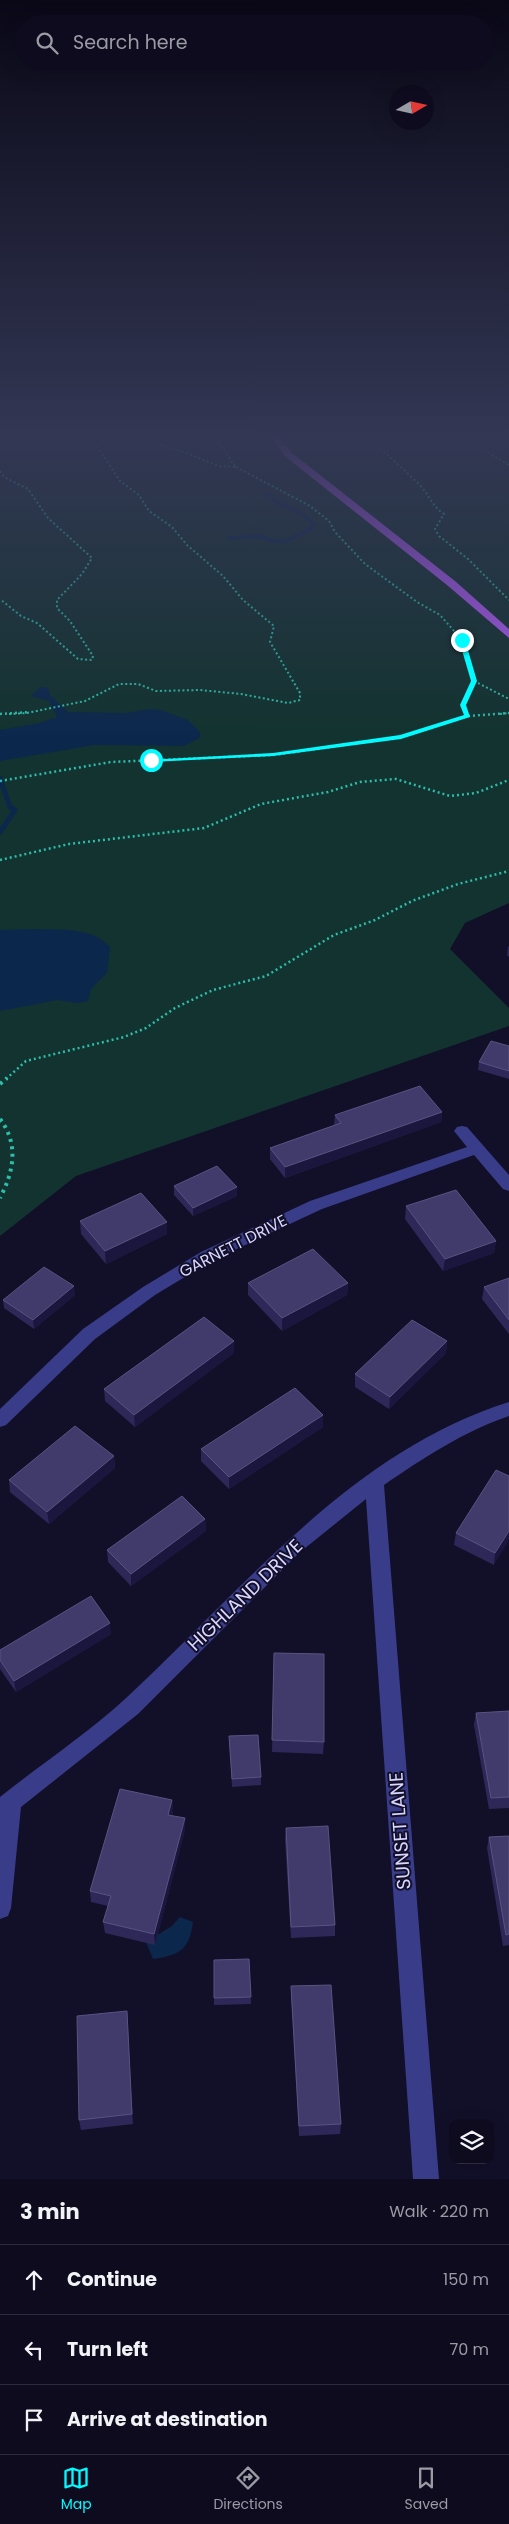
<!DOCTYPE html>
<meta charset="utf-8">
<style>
body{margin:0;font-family:Poppins,sans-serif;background:#171428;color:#f1f3f6}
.controls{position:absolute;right:15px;bottom:15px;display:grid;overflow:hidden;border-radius:10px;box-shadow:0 5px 20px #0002}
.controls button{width:45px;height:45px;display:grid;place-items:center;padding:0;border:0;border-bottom:1px solid #2e2b3d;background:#0e0b1f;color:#f1f3f6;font:25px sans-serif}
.compass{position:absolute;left:389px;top:85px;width:45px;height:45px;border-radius:50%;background:#0e0b1f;box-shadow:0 5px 20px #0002;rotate:81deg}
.stop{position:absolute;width:15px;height:15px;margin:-11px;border:4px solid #03faff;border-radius:50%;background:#fff}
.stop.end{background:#03faff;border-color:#fff;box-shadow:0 1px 5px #0008}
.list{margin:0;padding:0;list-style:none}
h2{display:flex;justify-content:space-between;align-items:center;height:65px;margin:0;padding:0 20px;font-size:21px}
h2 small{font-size:16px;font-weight:400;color:#9b9ba4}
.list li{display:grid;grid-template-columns:32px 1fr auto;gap:15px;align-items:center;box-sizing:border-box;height:70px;padding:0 20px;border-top:1px solid #2e2b3d}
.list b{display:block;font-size:19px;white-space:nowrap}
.list em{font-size:16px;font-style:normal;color:#9b9ba4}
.icon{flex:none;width:28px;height:28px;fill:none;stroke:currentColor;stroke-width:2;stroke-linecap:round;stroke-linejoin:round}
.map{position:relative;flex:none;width:509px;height:2179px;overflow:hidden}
.search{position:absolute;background:#0e0b1f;box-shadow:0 5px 20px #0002;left:15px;right:15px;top:15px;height:55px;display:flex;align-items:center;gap:12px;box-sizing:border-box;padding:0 18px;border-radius:28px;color:#9b9ba4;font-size:19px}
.sheet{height:275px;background:#0e0b1f}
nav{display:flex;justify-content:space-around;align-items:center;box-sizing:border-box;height:70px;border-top:1px solid #2e2b3d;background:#0e0b1f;font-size:14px;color:#9b9ba4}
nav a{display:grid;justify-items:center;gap:2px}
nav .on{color:#03faff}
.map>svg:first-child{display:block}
.green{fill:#12332f}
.water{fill:#0b284c}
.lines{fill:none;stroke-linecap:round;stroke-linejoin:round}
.stream-far1{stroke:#0b284c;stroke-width:4}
.stream{stroke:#0b284c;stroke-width:5}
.path-far2{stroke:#2dbeaa;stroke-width:2;stroke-dasharray:2 2.5;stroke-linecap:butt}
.path-far1{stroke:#2dbeaa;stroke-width:2.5;stroke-dasharray:2 3;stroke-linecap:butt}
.path{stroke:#2dbeaa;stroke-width:4;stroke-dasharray:3 4.5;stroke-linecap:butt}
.minor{fill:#393d89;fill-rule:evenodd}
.major{fill:#b65eff;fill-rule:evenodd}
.wall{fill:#2e2858}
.shaded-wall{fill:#1b163d}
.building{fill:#403b6a;stroke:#585381}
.route{fill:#03faff}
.labels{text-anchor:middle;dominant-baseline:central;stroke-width:4;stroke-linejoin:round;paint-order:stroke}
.street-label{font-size:16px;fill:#d9d7ff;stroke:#120f29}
.near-street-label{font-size:19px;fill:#d9d7ff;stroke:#120f29}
</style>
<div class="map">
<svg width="509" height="2179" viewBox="0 0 509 2179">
<rect width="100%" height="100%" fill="#120f29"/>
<path class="green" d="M0,434H509V903L465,923L450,949L509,1008V1026L76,1176L0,1236Z"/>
<path class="water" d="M40,687L48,688L50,695L68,712L125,713L149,709L161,710L188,720L200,732V738L184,746L94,745L0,761V730L40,723L57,717L49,701L31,696Z
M37,929C61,930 93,927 110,947L107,973L91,989L88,1001L78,1003L57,1000L0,1011V930Z
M180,1917L193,1922C189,1950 180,1955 153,1959L146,1942L172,1926Z"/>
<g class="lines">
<path class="stream-far1" d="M230,538L259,536L273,541H285L311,529L314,524L298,511L279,504L268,493"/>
<path class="stream" d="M0,778L10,807L15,810L0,832"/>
<path class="path-far2" d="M121,434L178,450L219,466L236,467L212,434
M395,434L385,439L380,449C385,452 420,484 424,490C431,500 434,507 444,514L435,529L439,536L468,559L509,600
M452,434L459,435L509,465
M236,467L310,506L329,521L335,532L365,564L417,602L440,615L462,640L474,681L463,705L467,714
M0,471L4,477L28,489L48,518L92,558L82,574L57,600V608L70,621L93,656L92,660L78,659L37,623L21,616L0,599
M474,681L509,699
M9,714L27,713L85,701L119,684H138L156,691L200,690L241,694L288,703L300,700V693L270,642L274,626L243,600L223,576L187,545L172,527L149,511L139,495L120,481L95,443L84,434
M500,714L509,713"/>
<path class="path-far1" d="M0,714L30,712
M468,716L509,713
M0,781L111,762L273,755L401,737L468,716L466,712
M0,860L69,844L204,828L261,804L328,792L360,782L396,779L450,796L476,793L509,780
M6,1079L26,1061L124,1037L146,1028L175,1008L213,990L266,976L334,935L375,920L412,901L458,884L509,871"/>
<path class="path" d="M0,1084L7,1078
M0,1119C19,1144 14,1171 0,1198"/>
<path class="minor" d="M273,434H292L274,439L270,436Z
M462,1126L467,1127L509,1175V1191L503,1189L474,1155L322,1209L213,1260L155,1295L95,1339L6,1425L0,1427V1409L83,1329L143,1287L201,1252L310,1201L467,1147L454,1131L457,1127Z
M509,1402V1416C464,1431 422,1459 384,1485L439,2179H413L366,1499L299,1553L138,1714L21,1807L11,1908L8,1916L0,1919V1797C40,1765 88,1733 125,1699C243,1590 350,1452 509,1402Z"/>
<path class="major" d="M269,434H277L292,453L455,581L509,629V638L447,585L286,457Z"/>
</g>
<path class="wall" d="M509,946V957L507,955L508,947Z
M509,1046V1079L478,1070L479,1062Z
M442,1112L441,1122L285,1178L270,1159V1148L334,1125L335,1115Z
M174,1186L237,1196L193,1216L174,1195Z
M406,1206L496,1241L494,1253L443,1271L405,1219Z
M80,1221L167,1234L106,1264L81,1234Z
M509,1278V1334L482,1299L484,1287Z
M248,1283H348L347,1295L282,1331L248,1295Z
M75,1295L34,1329L4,1308L3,1300Z
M447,1341L446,1353L389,1409L355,1387V1374Z
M234,1353L135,1427L105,1401L104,1389Z
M323,1415V1427L229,1489L201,1461V1449Z
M114,1456L115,1468L49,1524L10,1492L9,1480Z
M509,1476L494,1565L454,1545L456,1533Z
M205,1519L206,1531L131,1586L108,1562L107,1550Z
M111,1634L16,1692L0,1669V1650Z
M274,1653L324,1742L323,1754L272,1752Z
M509,1711V1808L489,1809L474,1725L476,1713Z
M229,1736L261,1777V1785L232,1787Z
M172,1800L173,1811L172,1816L185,1830L155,1945L105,1933L103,1922L108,1906L91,1902L90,1891Z
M286,1828L335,1925V1936L291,1938L285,1839Z
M509,1836V1945L503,1946L487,1848L489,1837Z
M249,1959L251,2004L214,2005V1960Z
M291,1986L341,2124L340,2134L299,2136L291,1997Z
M127,2011L133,2124L81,2130L79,2120Z"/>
<path class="shaded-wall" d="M442,1112L441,1122L285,1178V1167Z
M237,1187V1196L193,1216V1208Z
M167,1222V1234L106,1264L105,1251Z
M496,1241L494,1253L443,1271L445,1259Z
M348,1283L347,1295L282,1331V1318Z
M74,1286L75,1295L34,1329L33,1320Z
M234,1341V1353L135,1427L134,1415Z
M447,1341L446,1353L389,1409L390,1397Z
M323,1415V1427L229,1489V1477Z
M114,1456L115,1468L49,1524L47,1512Z
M205,1519L206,1531L131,1586V1574Z
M509,1531V1540L494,1565L495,1553Z
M110,1623L111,1634L16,1692L14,1681Z
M172,1800L173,1811L169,1826L168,1815Z
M185,1818V1830L155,1945L154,1934Z
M127,2011L128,2022L133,2124L132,2114Z"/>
<path class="building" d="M491,1041L509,1046V1071L479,1062Z
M420,1086L442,1112L285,1167L270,1148L341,1123L335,1115Z
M217,1166L237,1187L193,1208L174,1186Z
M456,1190L496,1241L445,1259L406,1206Z
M141,1193L167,1222L105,1251L80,1221Z
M313,1249L348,1283L282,1318L248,1283Z
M44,1267L74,1286L33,1320L3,1300Z
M509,1278V1320L484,1287Z
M204,1317L234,1341L134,1415L104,1389Z
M412,1320L447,1341L390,1397L355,1374Z
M295,1388L323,1415L229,1477L201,1449Z
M75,1426L114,1456L47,1512L9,1480Z
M496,1470L509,1476V1531L495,1553L456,1533Z
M182,1496L205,1519L131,1574L107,1550Z
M91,1596L110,1623L14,1681L0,1660V1650Z
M274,1653L324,1654V1742L272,1740Z
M509,1711V1797L491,1798L476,1713Z
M258,1735L261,1777L232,1779L229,1736Z
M120,1789L172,1800L168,1815L185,1818L154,1934L103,1922L111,1896L90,1891Z
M328,1826L335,1925L291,1927L286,1828Z
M509,1836V1934L506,1935L489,1837Z
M249,1959L251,1997L214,1998V1960Z
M331,1985L341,2124L299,2126L291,1986Z
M127,2011L132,2114L79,2120L77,2016Z"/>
<linearGradient id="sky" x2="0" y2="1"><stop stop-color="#0a0817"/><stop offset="0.59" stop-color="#333754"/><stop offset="1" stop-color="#333754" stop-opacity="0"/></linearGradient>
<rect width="509" height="739" fill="url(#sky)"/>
<path class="route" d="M462,638L465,640L477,681L466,705L470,717L401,739L273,756L151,762L147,760L273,753L400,735L464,715L460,705L471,681L459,640Z"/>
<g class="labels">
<g class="street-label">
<text transform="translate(233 1246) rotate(-27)">GARNETT DRIVE</text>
</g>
<g class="near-street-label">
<text transform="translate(245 1595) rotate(-44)">HIGHLAND DRIVE</text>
<text transform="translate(400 1831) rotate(-94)">SUNSET LANE</text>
</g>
</g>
</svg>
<div class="controls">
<button><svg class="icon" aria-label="layers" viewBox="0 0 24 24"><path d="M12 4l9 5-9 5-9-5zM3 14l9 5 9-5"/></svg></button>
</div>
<svg class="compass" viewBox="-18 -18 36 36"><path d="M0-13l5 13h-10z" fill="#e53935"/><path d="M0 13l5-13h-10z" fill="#9b9ba4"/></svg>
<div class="stop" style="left:151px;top:760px"></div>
<div class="stop end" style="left:462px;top:640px"></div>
<div class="search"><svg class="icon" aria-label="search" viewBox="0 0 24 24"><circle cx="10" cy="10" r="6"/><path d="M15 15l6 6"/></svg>Search here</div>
</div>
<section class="sheet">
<h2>3 min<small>Walk · 220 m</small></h2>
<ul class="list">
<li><svg class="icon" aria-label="ahead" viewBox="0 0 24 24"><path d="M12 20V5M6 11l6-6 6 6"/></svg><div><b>Continue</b></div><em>150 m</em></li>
<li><svg class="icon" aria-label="left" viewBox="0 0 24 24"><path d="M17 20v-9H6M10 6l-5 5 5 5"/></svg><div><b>Turn left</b></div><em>70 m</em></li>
<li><svg class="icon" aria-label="arrive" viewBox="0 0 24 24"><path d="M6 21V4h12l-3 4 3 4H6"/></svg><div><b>Arrive at destination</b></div></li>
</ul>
</section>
<nav>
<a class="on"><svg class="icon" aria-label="map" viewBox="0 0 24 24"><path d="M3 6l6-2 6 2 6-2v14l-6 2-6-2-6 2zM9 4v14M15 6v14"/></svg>Map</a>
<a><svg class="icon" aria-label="directions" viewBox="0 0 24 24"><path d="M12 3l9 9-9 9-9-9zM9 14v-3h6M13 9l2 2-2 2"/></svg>Directions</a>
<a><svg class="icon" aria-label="saved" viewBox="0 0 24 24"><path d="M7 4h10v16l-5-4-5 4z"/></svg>Saved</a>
</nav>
